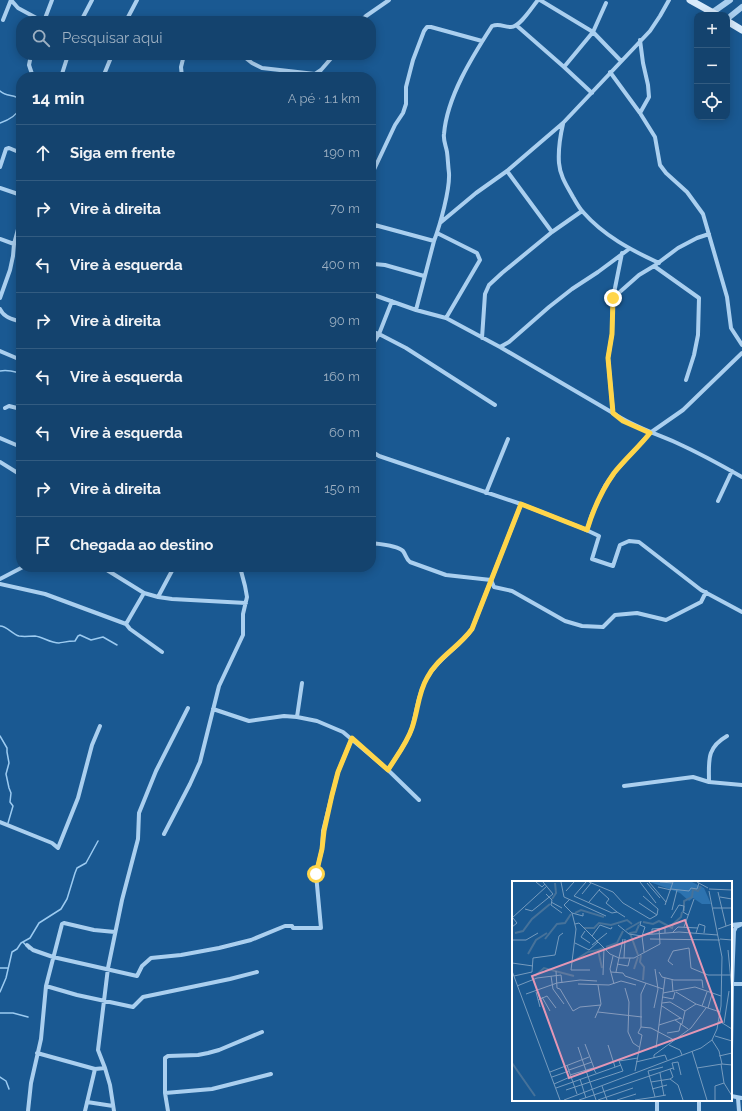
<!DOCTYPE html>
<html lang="pt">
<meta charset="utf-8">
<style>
body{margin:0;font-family:Raleway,sans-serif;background:#1d4a73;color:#f1f3f6}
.controls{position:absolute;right:12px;top:12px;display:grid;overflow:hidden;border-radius:8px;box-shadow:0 2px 10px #0003}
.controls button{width:36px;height:36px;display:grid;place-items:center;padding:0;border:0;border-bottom:1px solid #335c81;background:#14436e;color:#f1f3f6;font:20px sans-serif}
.stop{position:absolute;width:12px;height:12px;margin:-9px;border:3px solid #ffd54a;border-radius:50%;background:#fff}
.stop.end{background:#ffd54a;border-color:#fff;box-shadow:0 1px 4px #0008}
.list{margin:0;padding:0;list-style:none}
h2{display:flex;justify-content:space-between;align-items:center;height:52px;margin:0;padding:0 16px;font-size:17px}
h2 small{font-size:13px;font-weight:400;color:#9db0c2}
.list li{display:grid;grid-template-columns:26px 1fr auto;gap:12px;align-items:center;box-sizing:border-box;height:56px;padding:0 16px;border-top:1px solid #335c81}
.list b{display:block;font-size:15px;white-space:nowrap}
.list em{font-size:13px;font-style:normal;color:#9db0c2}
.icon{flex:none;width:22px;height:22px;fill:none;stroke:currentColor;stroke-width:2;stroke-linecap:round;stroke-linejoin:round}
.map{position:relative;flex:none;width:742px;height:1111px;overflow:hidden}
.search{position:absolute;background:#14436e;box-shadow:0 2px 10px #0003;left:16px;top:16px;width:360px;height:44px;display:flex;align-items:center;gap:10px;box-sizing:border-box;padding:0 14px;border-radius:16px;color:#9db0c2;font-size:15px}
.panel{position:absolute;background:#14436e;box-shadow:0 2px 10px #0003;left:16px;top:72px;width:360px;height:500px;border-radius:16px}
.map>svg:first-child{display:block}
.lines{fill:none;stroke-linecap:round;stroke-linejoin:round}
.stream{stroke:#9ccbf1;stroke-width:1.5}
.minor{stroke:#aacfef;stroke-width:4}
.tertiary{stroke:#aacfef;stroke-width:6}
.secondary{stroke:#d7eafb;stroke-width:7}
.route{stroke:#ffd54a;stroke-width:5}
.inset-river{fill:none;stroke:#46729a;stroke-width:2}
.inset-road{fill:none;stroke:#769bbe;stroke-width:1}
.view{fill:#e497b5;fill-opacity:0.15;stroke:#e497b5;stroke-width:2}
.inset-edge{fill:none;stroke:#fff;stroke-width:2}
</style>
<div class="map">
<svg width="742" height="1111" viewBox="0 0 742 1111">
<rect width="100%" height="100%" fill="#1a5992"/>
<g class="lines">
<path class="stream" d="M0,91C6,97 15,94 21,100
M0,123C9,120 17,115 21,107
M0,371C6,370 16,371 21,374
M0,626C7,626 12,634 19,636C25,637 29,636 35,636C43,637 50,643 59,643C65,642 69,641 75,641L78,636L80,635L91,640L103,637L117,645
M0,736L7,748V752L9,763L6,774L9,788L11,793L10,802L13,806L8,823
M23,942L29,949
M0,968H8
M0,992L6,978L12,952L17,949L21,943L30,938L39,923L61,909L67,899L75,873L77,868L86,863L98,841
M0,1013H13L28,1017
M0,1077L6,1081L9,1089"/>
<path class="minor" d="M11,0L18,8L42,21
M540,0L593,32L621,61
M3,20L11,0
M44,21L52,0
M81,21L92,0
M126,21L137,0
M361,21L366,16L389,0
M516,25L564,67L592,93
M640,40L643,63L648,85L649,97L640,113
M31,55L29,65L33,77
M242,55L252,63L262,68L315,74L321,70L334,55
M564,67L593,32L606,3
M610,72L640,113L655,137L660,165L666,173L687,192L703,214L727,297L731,328L742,345
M61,77L68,55
M103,77L112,55
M182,77L181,67L184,55
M563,124C560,137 558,150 559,163C560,176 567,186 573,197C576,202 579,208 583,212C604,236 631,250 659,263
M0,167L6,149L9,148L21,153
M507,171L552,232
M371,176L395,125L403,113L406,104V87L413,60L424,31L427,27H431L482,41
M0,188L21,195
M440,223L476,193L507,171L563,123L650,31L660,16L669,0
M371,224L434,241
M371,232L374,225
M437,233L477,253L480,260L446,318
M0,239L14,244
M371,262L374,264L385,265L424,276
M654,266L699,298L698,335L694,355L686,380
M371,294L416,310L446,318L500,347L613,413C633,427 655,433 677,443C699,453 721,465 742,477
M0,298L10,270L13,256L14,244L21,218
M613,298L639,275L654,266L678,248L697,238L709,234
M0,309C4,318 13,319 21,322
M416,310L434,241C440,225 450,190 449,173C448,166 448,159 447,152C446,146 443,140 444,134C447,97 472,57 492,26C500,23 503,27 511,27C520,27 532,7 538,0
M371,331L379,334L406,348L495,405
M482,338L485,294L489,285L502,273L552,232L582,211
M371,347L379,334L392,301
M500,347L509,342L549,307L572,289L598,272L629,249
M0,351L21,360
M5,408L9,406L21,409
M613,413L608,358L612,334L613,298L622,253
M0,438L21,447
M371,451L379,456L521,504L582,528L599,536L592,559L613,566L620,545L629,541L639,542L701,590L742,612
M0,462L21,475
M486,493L508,439
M718,501L732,471
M587,530L592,514L605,486L615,472L650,433L683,410L742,353
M371,543C379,544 397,545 403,551C406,555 406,559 410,562L446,575L491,580L494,587L512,591L565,621L582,626L603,627L615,615L637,613L666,620L701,602L706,592
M102,567L144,593L158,597L172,599L246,603
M0,579L23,567
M0,584L45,594L126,624L130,629L162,652
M158,597L174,567
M126,624L144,593
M213,709L249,721L284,716L297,717L317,721L343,732L388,770L419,800
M297,717L302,683
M388,770C396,757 407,743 412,728C417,711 418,693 427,678C438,658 459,648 472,629L521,504
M709,782C709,761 706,748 727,736
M624,786L693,777L709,782L742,785
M0,822L52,843L58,848L78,798L92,745L100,726
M164,834L190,784L200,762L219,686L243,635V614L247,597L245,586L240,567
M731,925L741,924
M27,945L33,950L53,957L137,976L142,966L151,958L181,955L219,948L251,940L285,926H292L293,928H321L316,874L322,849L323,831L332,795L338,772L352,738
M731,984H742
M46,986L77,995L133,1007L143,997L230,979L257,972
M731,1051L732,984L734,931L736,927L742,924
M37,1053L95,1069L105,1068
M165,1093L212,1089L271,1074
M731,1096L742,1098
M738,1098L739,1111
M657,1100V1111
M699,1100V1111
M87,1102L113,1106
M28,1111L31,1083L41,1039L46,986L62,924L64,923L94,930L115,932
M85,1111L95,1069
M114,1111L110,1085L105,1068L98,1050L108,968L122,900L138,839L139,813L156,771L188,708
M168,1111L165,1093V1058L168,1056L198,1055L208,1053L219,1050L262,1032"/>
<path class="tertiary" d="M713,12L730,0
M727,19L742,7"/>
<path class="secondary" d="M690,0L717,15
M727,21L742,30"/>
</g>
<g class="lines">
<path class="route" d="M316,874L322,849L324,831L332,795L338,772L352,738L388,770C396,757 407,743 412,728C418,711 418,693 427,678C438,657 458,648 472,629L521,504L587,530C593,510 602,490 614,473C625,459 639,447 650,433L623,421L613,413L608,358L612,334L613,298"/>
</g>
<g transform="translate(512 881)">
<rect width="220" height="220" fill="#1a5992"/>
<path d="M138,1H180L192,7L199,23H190L181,17L177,20L168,12Z" fill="#2d73b0"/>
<path class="inset-river" d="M40,18L44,12L43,2M172,30V20L180,16L181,8L186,10L189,5M63,32L69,29L92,36M131,41L141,43L147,40L160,47L161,43L169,36L170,31M72,47H82L87,42L99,44L115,39L120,43M114,49L128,41M3,52L11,50L20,38L38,23M33,58L45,43L53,42L59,33M94,66L105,62L111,50M16,73L24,59L35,52M126,74L118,52L124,51L127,44M129,74L128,81L132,86L131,99M60,81L76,71L86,69M90,87L86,69L91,67M122,88L126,76M23,95L32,87L62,95M0,182L23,215"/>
<path class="inset-road" d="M24,1L30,6L33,3M49,1L52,16L94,35M74,1L62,15L100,32L105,31L113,36M77,1L101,11L111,22L138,38L145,34L146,28L131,15M128,1L144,22M137,1L154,21M148,1L161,2M185,1L196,7M135,2L148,17M146,6L159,9M159,8L177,10L179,7L185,8L187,2M197,8L220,9M87,9L97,18L94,22L105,31M54,10L62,1M206,11L214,45M34,13L40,19L39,24L50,32M70,13L79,2M208,16L220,18M57,19L52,24L60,32L64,48L59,89H78M39,21L50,27M77,21L88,8M127,22L145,34M153,24L161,1M201,27H220M13,28L20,30L41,13L31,1M160,29L165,9M60,32L71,35V32M0,37L35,5M159,37L167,24L172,25L171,31L176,34M129,40L128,44L133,46L130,55M63,43L67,42L98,73L107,77H122L148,63L147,47M106,44L117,53L130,55M0,46L5,42L1,37M172,46L182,18M206,48L220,43M73,50L69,56L78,62M161,51L166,46L186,47M184,52L187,43L193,45L192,52M140,53V48L153,47V52M130,54L167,51L206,54M80,55L88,44L99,48L100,46M130,55L132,71M138,58L208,59M208,58L220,59M0,59H14L26,52M63,62L77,69L86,61M80,64L95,52M216,69L220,110M101,75L98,88L102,103M112,77L113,58M0,82L21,85M105,83L116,85L118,77M161,84L156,80L161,70L177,67L179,87L196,94H220M0,90L48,219M44,90L45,107L48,108L61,130L68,126L89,124M99,91L111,92L113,95L151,108M104,91L111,58M147,91L150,96L162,99H190L191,107M91,94L92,67M2,95L20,91L21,77L43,74L47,55L51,52M39,95L41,108L52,123M160,98L161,111M66,103L97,104L109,100L124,104M5,105L25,97L49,94L50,102M113,107L117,121L116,151L121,162L127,166M24,111L28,126M164,111L184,123L208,131M151,112L183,106L209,115M14,113L45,102L68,99L85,100M30,116L38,130M151,116L161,118L163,111M26,119L35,115L44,127M150,122L158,121L173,130M150,125L170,138M190,125L195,111M142,127L146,108L143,88M196,127L200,113M86,131L130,136M83,137L89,123L86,104M163,139L176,148M207,140L220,148M212,142L217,110M170,143L173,130L184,123M147,144L169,137M129,146L139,147L162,159M155,152L167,150L169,142M203,155L220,160M200,159L207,170L210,183M73,163L82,187M96,164L103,186M157,164L168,169L170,174M66,166L84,219M144,167L153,97M180,170L195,219M207,175L220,172M142,177V174L179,147L194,127M124,181L153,174L155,179M209,183L212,202L220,215M55,184L65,213M185,187L210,183L220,184M158,188L161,196L158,198M57,189L80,181M162,189L160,182L166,181L169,194M123,190L130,154L126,152L129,146V113L134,102M136,190L139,201L158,198L166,204L171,219M136,190L151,186M38,191L77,176M148,192L152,215M58,194L81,187L84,192M40,196L57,190M68,198L74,217M139,201L143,216L154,214M42,203L58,196M90,205L95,219M44,207L109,184M140,208L155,204M54,209L111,190L107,180L126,177M52,219L189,167L200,159L205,148L209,125L210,76L197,10M67,219L161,187M86,219L121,207M105,219L124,213M123,219L143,216M203,219V205L212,202"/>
<path class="view" d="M173,39L210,141L57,197L20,95Z"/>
<rect width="220" height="220" class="inset-edge"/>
</g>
</svg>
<div class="controls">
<button>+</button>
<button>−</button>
<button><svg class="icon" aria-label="locate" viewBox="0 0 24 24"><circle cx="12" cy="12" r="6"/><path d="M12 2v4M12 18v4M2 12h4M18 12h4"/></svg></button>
</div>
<div class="stop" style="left:316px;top:874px"></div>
<div class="stop end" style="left:613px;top:298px"></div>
<div class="search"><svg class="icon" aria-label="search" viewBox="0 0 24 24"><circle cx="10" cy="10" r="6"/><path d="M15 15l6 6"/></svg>Pesquisar aqui</div>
<section class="panel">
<h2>14 min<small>A pé · 1.1 km</small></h2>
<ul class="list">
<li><svg class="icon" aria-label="ahead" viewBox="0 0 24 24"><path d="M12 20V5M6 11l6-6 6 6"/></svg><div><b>Siga em frente</b></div><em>190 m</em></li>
<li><svg class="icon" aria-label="right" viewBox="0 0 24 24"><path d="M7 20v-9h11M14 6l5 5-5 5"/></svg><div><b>Vire à direita</b></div><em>70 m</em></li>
<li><svg class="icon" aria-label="left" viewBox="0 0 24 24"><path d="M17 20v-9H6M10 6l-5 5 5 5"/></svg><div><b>Vire à esquerda</b></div><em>400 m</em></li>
<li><svg class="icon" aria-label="right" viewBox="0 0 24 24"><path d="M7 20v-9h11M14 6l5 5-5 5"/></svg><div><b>Vire à direita</b></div><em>90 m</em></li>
<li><svg class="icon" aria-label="left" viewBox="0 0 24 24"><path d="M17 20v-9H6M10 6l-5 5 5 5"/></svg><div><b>Vire à esquerda</b></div><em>160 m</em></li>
<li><svg class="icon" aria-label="left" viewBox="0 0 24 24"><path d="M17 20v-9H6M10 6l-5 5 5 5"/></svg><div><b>Vire à esquerda</b></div><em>60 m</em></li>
<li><svg class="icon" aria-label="right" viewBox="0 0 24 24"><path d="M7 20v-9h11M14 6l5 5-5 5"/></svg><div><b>Vire à direita</b></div><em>150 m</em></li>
<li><svg class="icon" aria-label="arrive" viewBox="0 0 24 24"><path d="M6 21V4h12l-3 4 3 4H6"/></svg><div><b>Chegada ao destino</b></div></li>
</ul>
</section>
</div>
